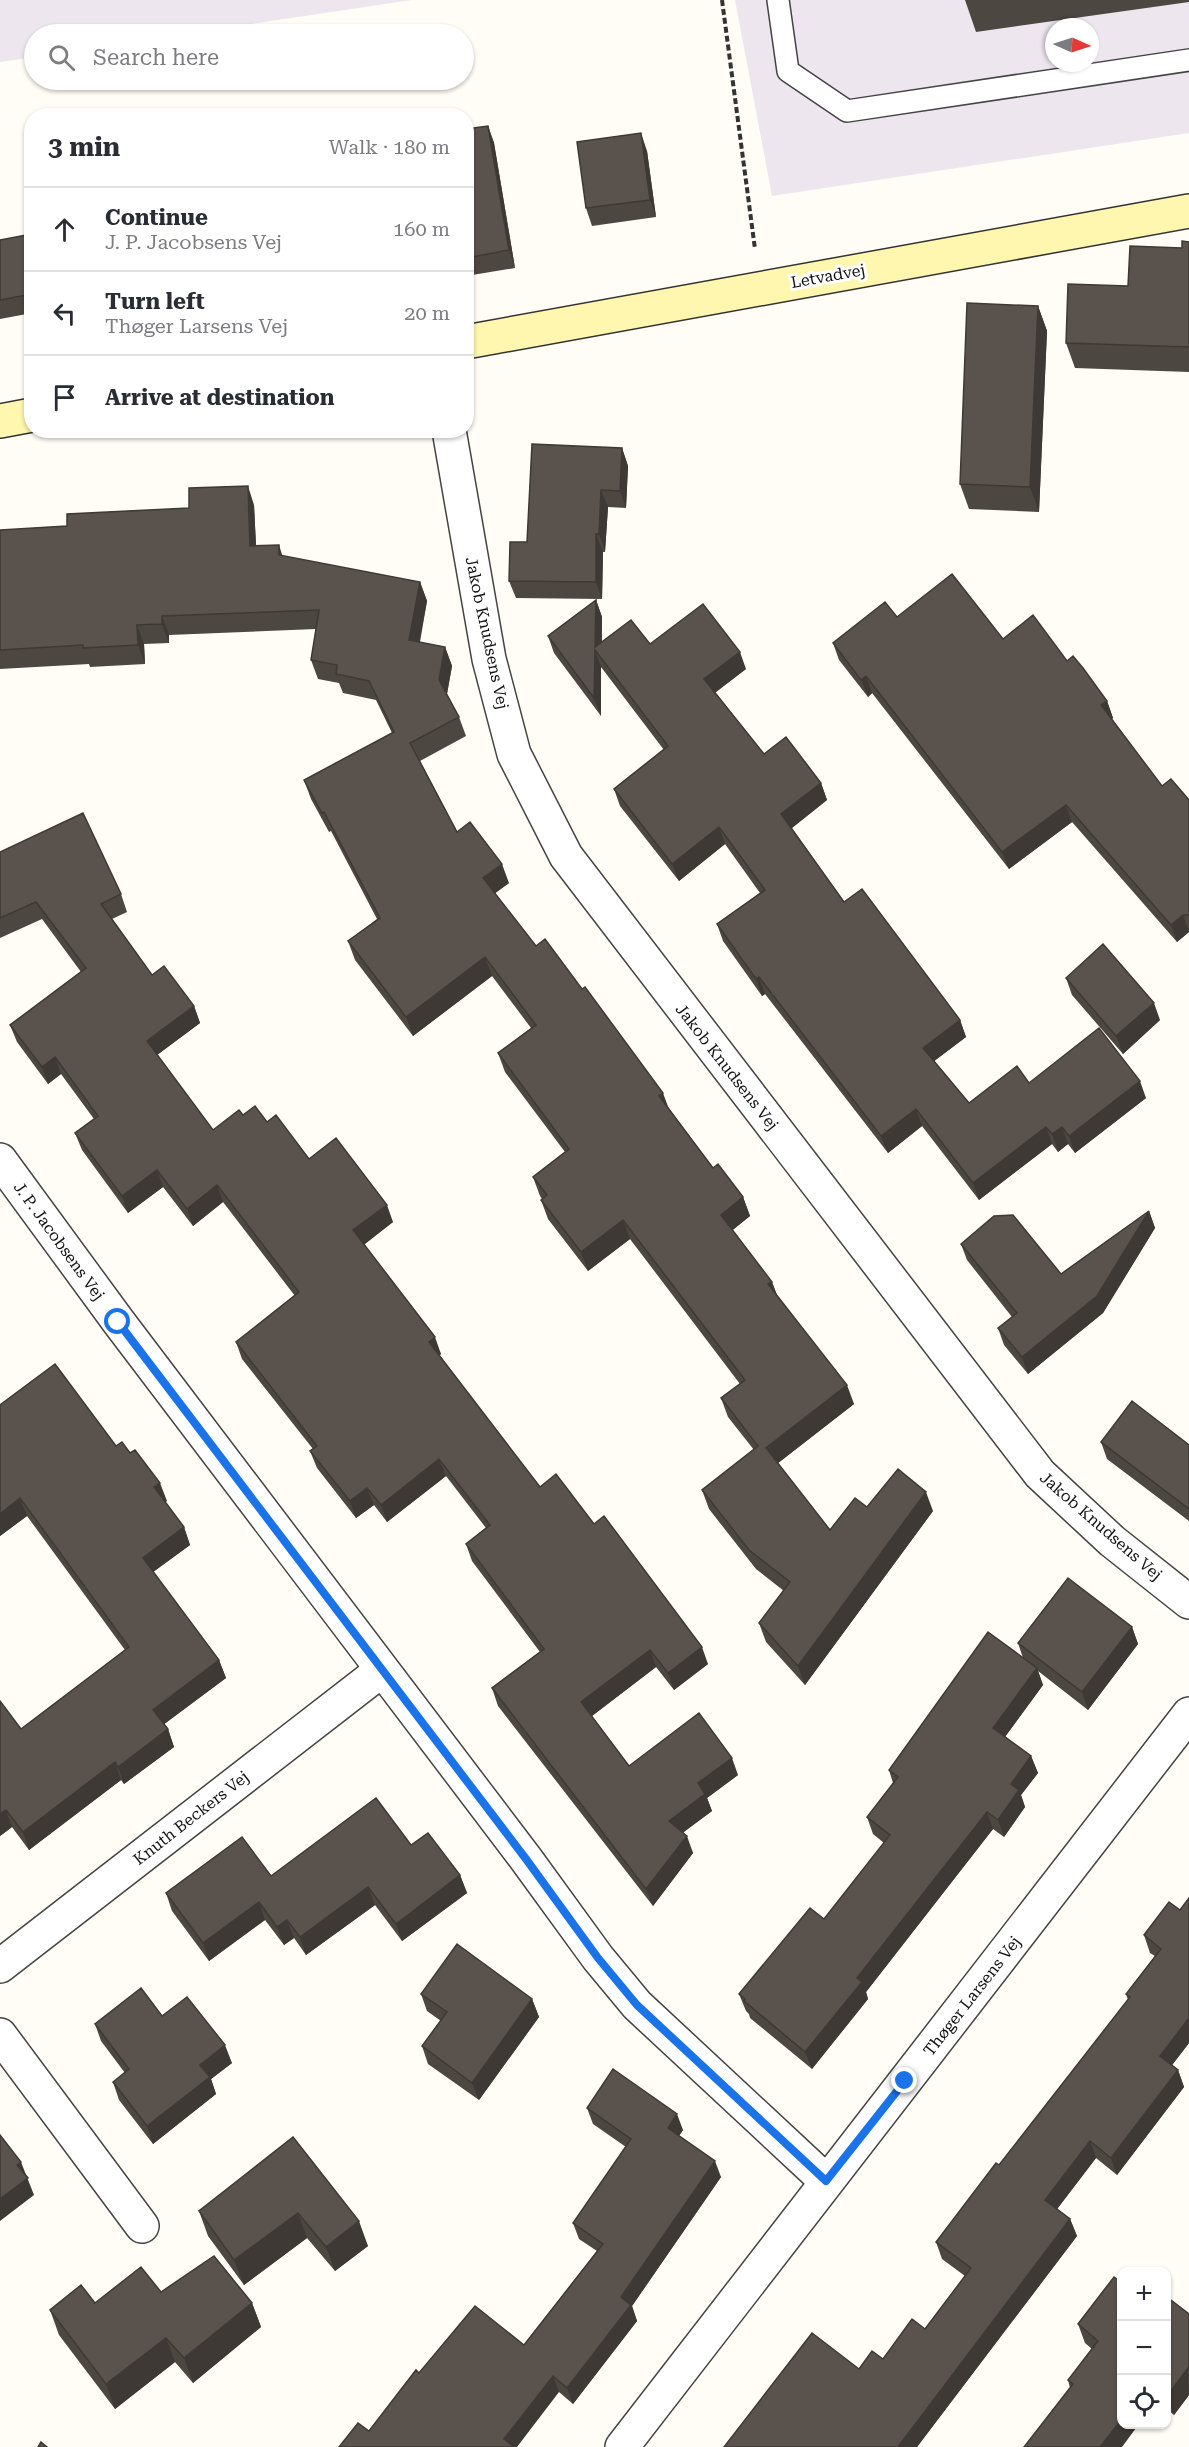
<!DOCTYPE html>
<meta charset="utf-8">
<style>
body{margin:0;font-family:"Roboto Serif",serif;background:#f2f2f3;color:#2b2b33}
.controls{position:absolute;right:18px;bottom:18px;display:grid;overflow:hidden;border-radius:12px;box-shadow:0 2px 4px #0004}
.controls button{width:54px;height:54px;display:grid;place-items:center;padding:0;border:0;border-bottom:2px solid #e1e1e2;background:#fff;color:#2b2b33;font:30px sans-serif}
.compass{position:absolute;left:1045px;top:18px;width:54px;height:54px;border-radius:50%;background:#fff;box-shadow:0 2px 4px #0004;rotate:93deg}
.stop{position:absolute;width:18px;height:18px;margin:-14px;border:4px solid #1a73e8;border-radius:50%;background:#fff}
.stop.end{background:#1a73e8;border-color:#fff;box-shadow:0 2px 6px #0008}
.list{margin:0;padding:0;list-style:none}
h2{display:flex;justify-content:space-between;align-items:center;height:78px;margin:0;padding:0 24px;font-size:26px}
h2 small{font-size:20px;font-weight:400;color:#7c7c81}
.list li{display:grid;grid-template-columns:39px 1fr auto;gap:18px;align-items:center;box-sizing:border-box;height:84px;padding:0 24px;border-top:2px solid #e1e1e2}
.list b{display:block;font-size:22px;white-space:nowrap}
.list p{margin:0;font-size:20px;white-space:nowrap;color:#7c7c81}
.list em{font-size:20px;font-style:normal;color:#7c7c81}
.icon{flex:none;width:33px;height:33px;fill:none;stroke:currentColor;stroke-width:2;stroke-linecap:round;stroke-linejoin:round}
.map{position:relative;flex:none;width:1189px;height:2447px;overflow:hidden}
.search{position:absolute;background:#fff;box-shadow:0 2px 4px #0004;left:24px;top:24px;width:450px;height:66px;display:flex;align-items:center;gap:15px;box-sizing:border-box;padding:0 21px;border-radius:33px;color:#7c7c81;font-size:22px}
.panel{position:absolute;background:#fff;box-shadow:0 2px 4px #0004;left:24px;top:108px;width:450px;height:330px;border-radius:24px}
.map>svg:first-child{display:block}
.industrial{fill:#eee6ef;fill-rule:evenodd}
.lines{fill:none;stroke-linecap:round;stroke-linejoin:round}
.lane-casing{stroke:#444;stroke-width:24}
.street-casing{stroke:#444;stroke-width:36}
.secondary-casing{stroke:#333;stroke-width:36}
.path{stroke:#333;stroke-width:4;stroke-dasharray:6 3;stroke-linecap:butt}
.lane{stroke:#fff;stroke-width:21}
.street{stroke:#fff;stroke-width:33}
.secondary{stroke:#fff6b0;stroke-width:33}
.wall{fill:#4d4742}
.shaded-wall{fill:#3f3936}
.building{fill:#5a524d;stroke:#3f3936;stroke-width:1.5}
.route{stroke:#1a73e8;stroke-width:8}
.labels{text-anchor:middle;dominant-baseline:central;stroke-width:6;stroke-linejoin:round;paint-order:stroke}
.street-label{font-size:16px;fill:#111;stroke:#fff}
</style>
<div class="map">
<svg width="1189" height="2447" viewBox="0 0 1189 2447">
<rect width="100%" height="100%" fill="#fffdf5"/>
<path class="industrial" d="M0,0H412L184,34H34V57L0,62Z
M735,0H1189V133L772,196ZM1054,27H1090V63H1054Z"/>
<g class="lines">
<defs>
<path id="lane" d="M778,0L788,71L847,111L1189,60"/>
<path id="street" d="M449,430L489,659L514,754L566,856L1040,1474L1112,1541L1189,1602
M0,1160L118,1321L526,1859L598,1958L637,2005L826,2181
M0,1966L382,1670
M0,2035L142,2226
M622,2447L1189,1714"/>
<path id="secondary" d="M466,342L1189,211
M0,421L32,415"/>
</defs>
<use href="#lane" class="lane-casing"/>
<use href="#street" class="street-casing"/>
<use href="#secondary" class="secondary-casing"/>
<path class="path" d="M722,0L755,249"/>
<use href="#lane" class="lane"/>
<use href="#street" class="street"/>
<use href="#secondary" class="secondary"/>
</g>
<path class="wall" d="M965,0H1189V2L976,32Z
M488,126L494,143L515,268L466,276V129Z
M647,151L656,217L592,226L586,208Z
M32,234V313L0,319V240Z
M1189,242V372L1075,368L1066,343L1128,286L1182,248Z
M1038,306L1047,331L1039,512L969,509L960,484Z
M622,448L628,466L626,508L608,507L605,552H603L602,599L516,598L509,581L527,542Z
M254,505L256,546L282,556L420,582L427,601L420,642L445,647L452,666L447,694L459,717L466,736L420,761L457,832L509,883L495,893L536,946L668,1107L713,1168L743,1197L750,1216L732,1230L772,1282L777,1295L854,1404L778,1463L830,1530L867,1507L933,1511L805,1685L766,1642L759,1623L784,1591L756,1569L709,1509L702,1490L754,1450L728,1417L721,1398L740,1384L630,1239L588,1271L548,1219L541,1200L542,1199L540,1196L533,1177L565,1152L505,1072L498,1053L531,1028L492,976L413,1036L355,960L348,941L377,919L331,831L329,832L311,799L304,780L392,733L376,700L343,693L339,683L318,679L311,660L316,629L169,635V643L144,644L145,664L90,667L89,664L0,669V530L67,526Z
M596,600L602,617V642L650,644L746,669L715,692L764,754L821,783L827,800L792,828L844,902L960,1020L966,1037L934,1061L969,1103L1029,1083L1146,1098L1075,1153L1068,1144L1058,1152L1052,1144L979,1200L922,1126L888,1153L765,994L762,996L723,941L717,924L760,893L725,844L679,881L620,806L614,789L664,750L601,667V716L554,653L548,636Z
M897,617L1003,639L1067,661L1107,701L1113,718L1112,719L1162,786L1189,800V932L1177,942L1072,822L1009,869L872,693L868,697L839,660L833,643Z
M0,852L121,894L127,912L112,919L152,975L194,1006L200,1023L157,1055L213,1130L243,1115L267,1122L309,1159L393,1222L364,1244L441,1354L439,1356L540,1487L594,1524L708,1664L674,1690L656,1667L592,1716L629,1766L738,1775L707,1798L712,1811L683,1832L693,1853L653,1906L498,1706L492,1688L540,1652L472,1561L466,1544L486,1528L446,1476L387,1522L374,1505L356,1518L317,1468L310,1451L313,1449L242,1359L236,1342L295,1296L223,1202L193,1226L163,1187L128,1213L82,1150L75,1133L94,1119L61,1074L48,1084L17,1042L10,1025L81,972L42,919L0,938Z
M1066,978L1160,1020L1123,1054L1072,995Z
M1149,1211L1155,1228L1103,1313L1028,1374L1004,1345L998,1328L1012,1317L967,1260L961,1244L1061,1274Z
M0,1405L116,1446L167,1501L165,1502L184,1527L190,1545L153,1572L219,1660L226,1678L164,1724L168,1729L174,1747L124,1784L121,1780L29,1850L12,1827L0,1836V1701L21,1729L125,1650L27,1516L0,1536Z
M1101,1442L1189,1445V1521L1107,1459Z
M1132,1627L1138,1644L1088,1710L1038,1671L1043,1685L1005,1737L1031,1756L1038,1773L1021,1795L1025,1807L1004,1837L993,1829L866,1992L868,1999L812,2069L750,2018L749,2014L746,2011L739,1994L824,1919L884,1843L873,1834L867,1817L893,1783L889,1770L1023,1658L1018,1643Z
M411,1845L460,1875L467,1893L402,1941L375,1905L306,1955L294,1938L284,1945L265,1920L209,1961L172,1911L166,1893L271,1876Z
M1189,1898V2043L1172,2065L1178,2070L1184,2087L1117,2175L1096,2158L1057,2209L1070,2219L1077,2236L917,2447H724L859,2369L883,2359L925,2329L965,2276L942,2259L936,2242L999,2165L1128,2000L1126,1994L1155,1956L1150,1953L1144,1935L1180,1910Z
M421,1994L532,1999L539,2017L479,2100L428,2064L422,2046L441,2021L427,2011Z
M162,2016L232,2063L211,2079L216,2094L153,2144L119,2100L113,2082L125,2073L101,2041L95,2024Z
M587,2108L683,2130L679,2136L721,2177L632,2306L637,2321L573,2404L559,2392L369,2431L419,2373L524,2345L597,2251L579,2239L573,2223L626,2147L593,2124Z
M293,2137L368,2246L335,2271L307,2238L244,2285L208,2236L199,2211Z
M1114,2277L1122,2447L1070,2388L1068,2380L1092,2349L1085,2343L1078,2324Z
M161,2292L252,2303L261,2327L193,2383L175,2362L115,2409L59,2335L50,2310Z
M1167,2297L1189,2314V2395L1174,2415L1167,2409Z"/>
<path class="shaded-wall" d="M488,126L494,143L515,268L509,250Z
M641,133L647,151L656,217L650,200Z
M1038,306L1047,331L1039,512L1030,487Z
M622,448L628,466L626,508L620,491Z
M248,486L254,505L257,565L250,546Z
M601,490L608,507L605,552L599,534Z
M596,534L603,552L602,599L596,582Z
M279,545L285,564L279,555Z
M420,582L427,601L416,659L409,640Z
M596,600L602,617L601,658L595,647Z
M162,616L169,635V643L162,624Z
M137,625L144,644L145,664L138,645Z
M445,647L452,666L446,699L439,680Z
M595,650L601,667V716L594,698Z
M740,652L746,669L711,696L704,679Z
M866,676L872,693L868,697L861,680Z
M1107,701L1113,718L1108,722L1101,705Z
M821,783L827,800L788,831L781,814Z
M1066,805L1072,822L1009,869L1002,852Z
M719,827L725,844L679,881L672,864Z
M502,864L509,883L490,897L483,878Z
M1183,915L1189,932L1177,942L1171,925Z
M485,957L492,976L413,1036L406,1017Z
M759,977L765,994L762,996L756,979Z
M1154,1003L1160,1020L1123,1054L1116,1036Z
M194,1006L200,1023L153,1058L147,1041Z
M960,1020L966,1037L929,1065L923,1048Z
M55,1057L61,1074L48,1084L42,1067Z
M1140,1081L1146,1098L1075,1153L1069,1136Z
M663,1093L670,1112L659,1096Z
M916,1109L922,1126L888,1153L881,1136Z
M1046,1127L1052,1144L979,1200L973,1183Z
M1062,1127L1068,1144L1058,1152L1052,1134Z
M157,1170L163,1187L128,1213L122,1196Z
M217,1185L223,1202L193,1226L187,1209Z
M743,1197L750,1216L728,1234L721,1215Z
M387,1205L393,1222L360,1248L353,1230Z
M1149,1211L1155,1228L1103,1313L1028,1374L1022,1357Z
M623,1220L630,1239L588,1271L581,1252Z
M772,1282L779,1301L768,1284Z
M435,1337L441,1354L435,1359L429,1342Z
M847,1385L854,1404L773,1467L766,1448Z
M439,1459L446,1476L387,1522L381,1505Z
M160,1483L167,1501L161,1504L154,1487Z
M367,1488L374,1505L356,1518L350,1501Z
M926,1492L933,1511L805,1685L798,1666Z
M20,1498L27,1516L0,1536V1514Z
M184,1527L190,1545L149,1575L143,1558Z
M1132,1627L1138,1644L1088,1710L1082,1692Z
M702,1647L708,1664L674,1690L668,1673Z
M650,1650L656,1667L588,1719L581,1702Z
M219,1660L226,1678L159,1728L153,1710Z
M1037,1668L1043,1685L999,1745L993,1728Z
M168,1729L174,1747L124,1784L118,1767Z
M1031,1756L1038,1773L1021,1795L1025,1807L1004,1837L998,1820L1011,1784Z
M732,1758L738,1775L707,1798L712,1811L676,1838L669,1821L698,1783Z
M115,1762L121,1780L29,1850L23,1832Z
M6,1810L12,1827L0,1836V1814Z
M987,1812L993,1829L866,1992L868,1999L812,2069L805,2052L857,1978Z
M687,1836L693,1853L653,1906L646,1889Z
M460,1875L467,1893L402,1941L396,1924Z
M368,1887L375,1905L306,1955L300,1937Z
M259,1902L265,1920L209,1961L203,1943Z
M287,1920L294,1938L284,1945L277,1927Z
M532,1999L539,2017L479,2100L472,2083Z
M1189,2018V2043L1166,2073L1160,2056Z
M225,2045L232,2063L211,2079L216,2094L153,2144L147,2126L200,2065Z
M1178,2070L1184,2087L1117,2175L1111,2158Z
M677,2114L683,2130L673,2144L668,2128Z
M1090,2141L1096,2158L1051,2217L1045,2200Z
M715,2161L721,2177L632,2306L637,2321L573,2404L567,2388L621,2297Z
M21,2162L34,2195L0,2221V2199L17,2165Z
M298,2213L307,2238L244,2285L234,2260Z
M1070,2219L1077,2236L917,2447H898Z
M359,2221L368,2246L335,2271L326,2247Z
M252,2303L261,2327L193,2383L184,2358Z
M166,2338L175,2362L115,2409L106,2384Z
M1188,2368L1189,2395L1174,2415L1167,2396Z
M553,2376L559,2392L517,2447H507L504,2439Z
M1122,2419V2424H1139L1122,2447H1100Z"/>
<path class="building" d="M488,126L509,250L466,258V129Z
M641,133L650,200L586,208L577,142Z
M32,234V294L0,300V240Z
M1182,241L1189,242V347L1066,343L1068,284L1128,286L1130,246L1182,248Z
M967,303L1038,306L1030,487L960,484Z
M532,444L622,448L620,491L601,490L599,534H596V582L509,581L510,542H527Z
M248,486L250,546L279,545V555L420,582L409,640L445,647L439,680L459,717L410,743L457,832L470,822L502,864L483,878L536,946L545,939L582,989L585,987L663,1093L659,1096L713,1168L718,1164L743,1197L721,1215L772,1282L768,1284L847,1385L766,1448L830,1530L855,1498L867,1507L898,1469L926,1492L798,1666L759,1623L790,1582L749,1550L702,1490L758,1446L721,1398L745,1380L623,1220L581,1252L541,1200L547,1195L533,1177L569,1149L498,1053L536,1025L485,957L406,1017L348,941L380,918L324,812L322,813L304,780L394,732L369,681L336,674L337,665L311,660L319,610L162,616V624L137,625L138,645L83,648V645L0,650V530L67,526V514L189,508V488Z
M952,574L1003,639L1033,615L1067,661L1073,656L1083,668L1107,701L1101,705L1162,786L1171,779L1189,800V915H1183L1171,925L1066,805L1002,852L866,676L861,680L833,643L885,602L897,617Z
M596,600L595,647L631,620L650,644L703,604L740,652L704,679L764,754L786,737L821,783L781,814L844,902L862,889L960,1020L923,1048L969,1103L1017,1066L1029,1083L1099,1028L1140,1081L1069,1136L1062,1127L1052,1134L1046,1127L973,1183L916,1109L881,1136L759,977L756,979L717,924L765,890L719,827L672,864L614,789L668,746L595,650L594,698L548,636Z
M83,813L121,894L101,904L152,975L164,966L194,1006L147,1041L213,1130L239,1110L243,1115L255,1106L267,1122L276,1115L309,1159L336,1138L387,1205L353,1230L435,1337L429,1342L540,1487L556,1474L594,1524L604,1516L702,1647L668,1673L650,1650L581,1702L629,1766L699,1713L732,1758L698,1783L705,1794L669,1821L687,1836L646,1889L492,1688L544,1649L466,1544L490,1525L439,1459L381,1505L367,1488L350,1501L310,1451L317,1446L236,1342L299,1292L217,1185L187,1209L157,1170L122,1196L75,1133L98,1116L55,1057L42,1067L10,1025L86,968L36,902L0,918V852Z
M1103,944L1154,1003L1116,1036L1066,978Z
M1149,1211L1097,1296L1022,1357L998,1328L1017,1313L961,1244L994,1216L1013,1215L1061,1274Z
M55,1364L116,1446L122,1442L130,1453L135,1450L160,1483L154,1487L184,1527L143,1558L219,1660L153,1710L168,1729L118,1767L115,1762L23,1832L6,1810L0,1814V1701L21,1729L129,1647L20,1498L0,1514V1405Z
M1132,1401L1189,1445V1509L1101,1442Z
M1068,1578L1132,1627L1082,1692L1018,1643Z
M988,1632L1037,1668L993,1728L1031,1756L1011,1784L1019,1790L998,1820L987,1812L857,1978L862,1982L805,2052L744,2001L745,1999L739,1994L810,1908L824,1919L890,1835L867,1817L898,1777L889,1770Z
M376,1798L411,1845L428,1833L460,1875L396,1924L368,1887L300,1937L287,1920L277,1927L259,1902L203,1943L166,1893L242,1837L271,1876Z
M1189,1898V2018L1160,2056L1178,2070L1111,2158L1090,2141L1045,2200L1070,2219L898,2447H724L812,2333L859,2369L872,2351L883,2359L912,2319L925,2329L971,2268L936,2242L996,2163L999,2165L1130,1997L1126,1994L1161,1949L1144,1935L1169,1902L1180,1910Z
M457,1944L532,1999L472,2083L422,2046L447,2012L421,1994Z
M141,1988L162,2016L187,1997L225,2045L200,2065L210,2077L147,2126L113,2082L129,2069L95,2024Z
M613,2069L677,2114L668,2128L715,2161L621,2297L631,2305L567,2388L553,2376L504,2439L514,2447H339L358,2423L369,2431L416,2370L419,2373L475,2306L524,2345L603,2244L573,2223L631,2139L587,2108Z
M0,2135L21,2162L17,2165L28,2178L0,2199Z
M293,2137L359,2221L326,2247L298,2213L234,2260L199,2211Z
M214,2256L252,2303L184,2358L166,2338L106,2384L50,2310L81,2285L95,2303L141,2267L161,2292Z
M1114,2277L1122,2283V2419L1100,2447H1024L1073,2384L1068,2380L1098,2341L1078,2324Z
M1167,2297L1189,2314V2368H1188L1167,2396Z
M41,2442L47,2447H38Z"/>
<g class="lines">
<path class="route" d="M118,1322L526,1859L598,1958L637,2005L826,2181L905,2081"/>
</g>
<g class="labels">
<g class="street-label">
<text transform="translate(828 276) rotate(-10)">Letvadvej</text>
<text transform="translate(487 633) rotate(78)">Jakob Knudsens Vej</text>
<text transform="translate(727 1067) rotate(52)">Jakob Knudsens Vej</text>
<text transform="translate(59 1241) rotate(54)">J. P. Jacobsens Vej</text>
<text transform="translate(1101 1526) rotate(41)">Jakob Knudsens Vej</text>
<text transform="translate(191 1818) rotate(-38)">Knuth Beckers Vej</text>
<text transform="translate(972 1996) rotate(-52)">Thøger Larsens Vej</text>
</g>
</g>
</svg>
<div class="controls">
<button>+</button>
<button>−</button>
<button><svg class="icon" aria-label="locate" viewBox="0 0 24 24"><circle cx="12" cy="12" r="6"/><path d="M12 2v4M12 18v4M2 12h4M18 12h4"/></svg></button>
</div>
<svg class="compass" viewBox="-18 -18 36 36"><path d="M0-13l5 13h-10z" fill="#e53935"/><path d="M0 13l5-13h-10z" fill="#7c7c81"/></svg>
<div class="stop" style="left:118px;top:1322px"></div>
<div class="stop end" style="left:905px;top:2081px"></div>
<div class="search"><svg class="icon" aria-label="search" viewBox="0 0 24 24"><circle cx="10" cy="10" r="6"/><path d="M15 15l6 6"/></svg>Search here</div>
<section class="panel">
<h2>3 min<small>Walk · 180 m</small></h2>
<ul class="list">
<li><svg class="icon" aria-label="ahead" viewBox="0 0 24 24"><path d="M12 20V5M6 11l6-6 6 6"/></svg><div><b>Continue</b><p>J. P. Jacobsens Vej</p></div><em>160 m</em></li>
<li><svg class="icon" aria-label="left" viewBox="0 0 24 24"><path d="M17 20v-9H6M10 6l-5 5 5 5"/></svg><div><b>Turn left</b><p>Thøger Larsens Vej</p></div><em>20 m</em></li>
<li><svg class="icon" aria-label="arrive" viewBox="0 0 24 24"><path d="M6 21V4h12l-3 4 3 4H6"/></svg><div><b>Arrive at destination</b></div></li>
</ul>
</section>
</div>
